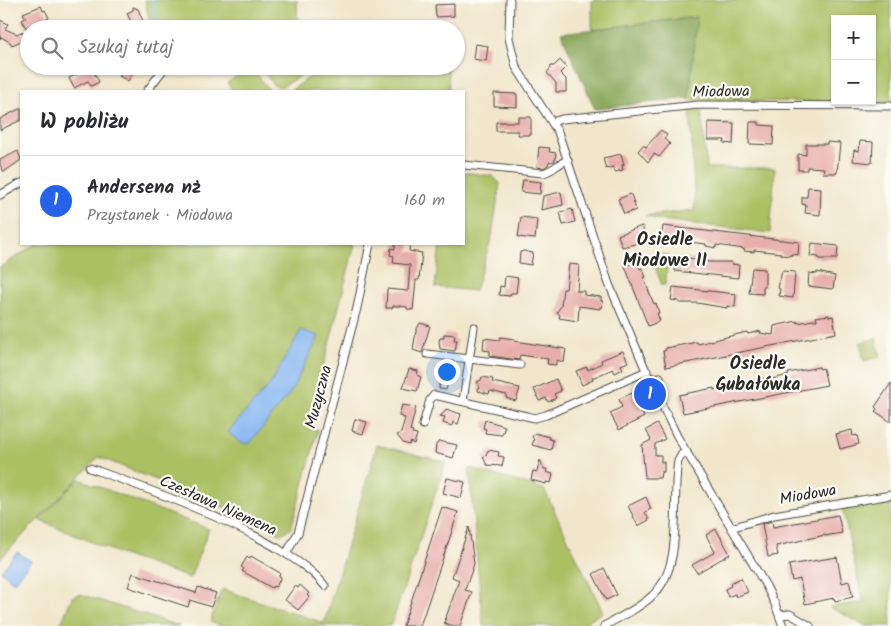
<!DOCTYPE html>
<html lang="pl">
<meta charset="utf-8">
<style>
body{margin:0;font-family:Kalam,sans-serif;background:#f7f7f7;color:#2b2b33}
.controls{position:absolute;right:15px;top:15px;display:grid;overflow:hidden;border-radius:0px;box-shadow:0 1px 4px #0004}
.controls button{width:45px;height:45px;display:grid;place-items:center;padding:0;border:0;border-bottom:1px solid #e1e1e2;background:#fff;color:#2b2b33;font:25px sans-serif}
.you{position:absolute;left:446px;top:371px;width:18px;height:18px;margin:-12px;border:4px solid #fff;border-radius:50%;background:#1a73e8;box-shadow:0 0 0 8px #1a73e833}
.badge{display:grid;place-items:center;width:32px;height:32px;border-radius:50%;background:#2563eb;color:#fff;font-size:16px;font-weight:700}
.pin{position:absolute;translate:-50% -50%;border:2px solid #fff;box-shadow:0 1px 5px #0006}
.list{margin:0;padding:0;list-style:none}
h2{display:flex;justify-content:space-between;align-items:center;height:65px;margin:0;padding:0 20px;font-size:21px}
h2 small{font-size:16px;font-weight:400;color:#7c7c81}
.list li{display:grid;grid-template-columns:32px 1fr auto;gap:15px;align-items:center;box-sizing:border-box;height:90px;padding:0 20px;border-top:1px solid #e1e1e2}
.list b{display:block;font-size:19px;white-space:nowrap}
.list p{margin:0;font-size:16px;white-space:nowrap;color:#7c7c81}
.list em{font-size:16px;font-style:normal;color:#7c7c81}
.icon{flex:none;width:28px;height:28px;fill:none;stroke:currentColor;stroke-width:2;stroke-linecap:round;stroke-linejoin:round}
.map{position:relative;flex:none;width:891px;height:626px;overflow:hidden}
.search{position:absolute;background:#fff;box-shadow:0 1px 4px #0004;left:20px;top:20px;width:445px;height:55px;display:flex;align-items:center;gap:12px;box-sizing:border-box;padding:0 18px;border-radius:28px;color:#7c7c81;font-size:19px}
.panel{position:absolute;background:#fff;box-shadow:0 1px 4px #0004;left:20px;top:90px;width:445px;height:155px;border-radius:0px}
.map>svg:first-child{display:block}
.green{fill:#abbf63;stroke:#6b7547;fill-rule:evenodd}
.forest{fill:#88a659;stroke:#5a6842}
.water{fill:#85b5f1;stroke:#58708e}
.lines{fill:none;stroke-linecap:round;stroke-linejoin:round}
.stream{stroke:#85b5f1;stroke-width:2.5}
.building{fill:#e7aeab}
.street-casing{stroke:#494743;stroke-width:9}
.street{stroke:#fff;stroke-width:7}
.labels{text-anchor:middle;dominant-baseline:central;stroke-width:4.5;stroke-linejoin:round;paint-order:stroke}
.street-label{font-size:16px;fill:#2b2b2b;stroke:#fdfcf7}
.neighbourhood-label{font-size:18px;font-weight:bold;fill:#2b2b2b;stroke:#fdfcf7}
</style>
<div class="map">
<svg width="891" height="626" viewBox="0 0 891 626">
<rect width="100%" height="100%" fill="#fdfcf7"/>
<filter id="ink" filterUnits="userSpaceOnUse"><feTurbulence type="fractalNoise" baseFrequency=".02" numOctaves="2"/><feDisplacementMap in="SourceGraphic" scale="10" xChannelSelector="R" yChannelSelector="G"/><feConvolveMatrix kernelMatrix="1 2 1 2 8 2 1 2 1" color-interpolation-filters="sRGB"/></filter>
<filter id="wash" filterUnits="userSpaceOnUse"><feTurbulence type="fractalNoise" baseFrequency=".0096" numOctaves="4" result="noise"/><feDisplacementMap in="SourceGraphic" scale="20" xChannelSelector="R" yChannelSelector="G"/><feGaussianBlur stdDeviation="1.12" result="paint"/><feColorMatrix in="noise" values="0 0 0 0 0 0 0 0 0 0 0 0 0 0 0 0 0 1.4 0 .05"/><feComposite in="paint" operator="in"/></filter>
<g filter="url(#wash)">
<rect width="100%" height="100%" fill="#f1e6cb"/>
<path class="green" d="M145,0H297L298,29H151Z
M592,0H891V103L689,100L696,17L592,29ZM835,19H872V101H835Z
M260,66H317L281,87L273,85Z
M331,66H448L449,91H290L307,79Z
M246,70L256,73L270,91H234L227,83Z
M690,110H701L707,168H775L770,233L653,219L652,217L645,216L695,210Z
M464,172L492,176L500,183L492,236L475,291L435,287L440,244H464Z
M36,244H355L308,427L318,430L291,529L280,534C222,503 159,482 99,457L0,559V267Z
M654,253L669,255L665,285H662L651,257Z
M876,338L881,357L864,361L860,343Z
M377,445L446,462L391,626H221L210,622L222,589L324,623Z
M469,468L544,489L603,612L579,626H483Z
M79,479L209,529L190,578L125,556L39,520Z
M891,498V626H866L829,607L863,602L842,506Z
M80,594L179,626H62L61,624L72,597Z"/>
<path class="forest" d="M697,17L689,98L595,109L561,33Z"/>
<path class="water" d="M301,330L319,336L291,392L249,444L239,442L228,432L271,383Z
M17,552L31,561L14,582L1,571Z"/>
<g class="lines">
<path class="stream" d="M153,0L156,29"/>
</g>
<g id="blocks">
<path class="building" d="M454,4V16L436,17L435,5Z
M41,6L43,11L45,10L49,18L42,21L43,24L35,27L34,25L26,28L22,20L26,18L23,13Z
M133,7L138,9L145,26L140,29L133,27L127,13L133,10Z
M0,20L8,24L5,29L17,34L22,32L26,39L12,45L10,42L1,37L0,39Z
M475,44L488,46L486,61L473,59Z
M560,60L566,67L560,73L566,79V92H556V83L547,73L550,69L551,66H554Z
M129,66H137L128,81L119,76Z
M91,67L99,82L91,86L88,81L74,88L69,78Z
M494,93L517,94V107L494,106Z
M21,108V120L0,130V119Z
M518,117H531V135H518V131H496V122H518Z
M708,122L734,123L733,144L724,143L725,140H708Z
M750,122H759V125L774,126L773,145L749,144Z
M661,130L667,135L664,139L670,144L659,157L654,154L648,162L638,151L643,145L646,147Z
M860,141L873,142L872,163L853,161L854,150L859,151Z
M827,142L840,143L837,173H823L824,168L807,167V170H798V154L806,155V144H827Z
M539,147L550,148L549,152L556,153L555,161L549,162L548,165L543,168L537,167Z
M18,151L21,160L4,172L0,165V160Z
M621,154L624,165H622L623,170L615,172L613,167L606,169L603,158Z
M523,180L541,182L540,194L521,192Z
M808,187L821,188L820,215L805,213L806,205L802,204V197H807Z
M561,192L563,205L541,210L543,196Z
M631,194L636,210L624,214L618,199Z
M572,209L575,222L563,225L560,212Z
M521,217L537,219L535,239L518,237Z
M642,226L647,240L636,239L635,244L622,247L618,235Z
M663,226L799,242L798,255L791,254V256L781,255V253L754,250V252L744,251V249L716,245V248L706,246V244L679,241L678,243L668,242L669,240L661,239Z
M812,243L838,246L837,259H819V257L810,256Z
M395,244H410L409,251L422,253L419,280H416L413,310L407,309V307L400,306H393L392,308H386L387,289L408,291L410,265L393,263L394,256L390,255L391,248L395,249Z
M524,251L533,253L531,265L519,263L520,252Z
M684,257L708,262H732L731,264L739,265L738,278L675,271L676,258L684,259Z
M638,261L640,269L642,268L646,277L644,278L651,297L654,304L656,303L659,313H657L660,321L648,326L625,266Z
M569,264L579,265L577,291H584V295L601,297V301H603L602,308L600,307V309L579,306L578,321L559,318L560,315L557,312L561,306L563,289H566Z
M752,268L765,269V287H763V294L749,293Z
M782,271L795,272L793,298L779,296L780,289L778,288Z
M817,272L835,276L833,289L808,286L809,273L817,274Z
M505,276L518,278L516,293H511L510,296L499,295L500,286L504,287Z
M673,287L736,294L735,307L727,306V308L697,303H679V301L671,300Z
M829,315V317L833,316L836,333L666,367L663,351L666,350V348L697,342L698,344L747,332L748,334L761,331L760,333L773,335L774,326L797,321L798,323L813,320H817L816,317Z
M420,323L430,326L422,353L413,350L416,331Z
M444,334L455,335L454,340H457L455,351L440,349L439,341L440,338H444Z
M500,337L514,339V341L566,349L564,362L556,360V365L547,364L548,359L520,355L519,360L511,359L490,356V351L483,350L484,338L500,340Z
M623,351L628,362L621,365L623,369L615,373L613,369L592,378L593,380L582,385L576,371L587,367L588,370L602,363L601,360Z
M819,367L820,369L823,368L827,385L683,413L679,395L714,388V390L736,386V384L767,378V380L789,375L788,373Z
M409,369L418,371L417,375L421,377L417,391L403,388Z
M440,373L450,374L446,390L439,389Z
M482,377L493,379L492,382L520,388L516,401L506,398L507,395L490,391L489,394L478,391L479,385L477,382L481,380Z
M556,379L561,391L554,394L556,398L548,402L546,398L539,401L534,389Z
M891,383V422L875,411L877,409L875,407Z
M632,393L644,417L619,430L610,413L622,407L619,399Z
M402,405L416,407L410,431L413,432L412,434L417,435L414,444L410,442L409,445L403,443L397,435L401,433L405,418L399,416Z
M446,409L461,414L458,424L453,422L452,426L443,423L445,417L440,416L445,412Z
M355,419L367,422L363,434L352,431Z
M485,420L505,426L502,435L485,433L486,429L483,428Z
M657,424L665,439L655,444V455H661V462H664V472H661L660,478H645L642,445L651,440L646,430Z
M852,430L853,436L857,435L859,444L840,449L836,434Z
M535,433L549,437V439L553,440L551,450L532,445L534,440L532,437Z
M439,441L457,445L453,458L435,453L436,445Z
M488,450L499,452L498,456L504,457L502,466L487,465L483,457L486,455Z
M540,460L544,469H547L546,472L553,474L551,483L546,482V484L531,480L533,471L537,472Z
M447,478L465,482L461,498L443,493Z
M646,497L651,509L645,512L649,520L638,526L628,506Z
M442,507L458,512L449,540L420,626H403Z
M838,515L842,533L825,536V535L776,546L778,555L768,557L762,524L772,521L773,527Z
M469,527L474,564L465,590L472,592L460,626H453L444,623L459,580L452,577Z
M716,529L730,554L697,573L692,565L715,552L706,535Z
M251,556L280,573L279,576L281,577L276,587L273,586L272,588L242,571L244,569L241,567L247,557L249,559Z
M837,557L842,583L849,581L853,597L835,601L834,598L805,604L800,579L792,581L789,565Z
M604,568L617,595L606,600L593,574Z
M133,573L196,593L198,587L216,593L211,607L190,600L188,607L128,587Z
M741,578L748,592L736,597L735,594L728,597L725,589L731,586L730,583Z
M300,585L309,593L307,595L309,597L298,610L285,600L295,586L298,588Z"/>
</g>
</g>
<g filter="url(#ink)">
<use href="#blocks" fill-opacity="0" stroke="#494743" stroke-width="1"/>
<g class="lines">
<defs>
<path id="street" d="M510,0L509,38L516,67L558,132L609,284L653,387L677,436L766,586L775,604L783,626
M147,91L166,66
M552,122L562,119L698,105L891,106
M464,165L543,173C553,171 558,163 568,160
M0,195L21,183
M427,354L520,365
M650,379L660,377
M463,401L474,327
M423,425L430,400L434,395L535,418L546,415L647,371
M90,468C153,491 218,514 277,548C294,559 313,570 325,586
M731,528L774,515L891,495
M286,554L298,533L357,308L370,244
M779,615L790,614L810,626
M604,626C620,617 640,608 653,595C685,565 671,501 678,461L682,454L687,452"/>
</defs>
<use href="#street" class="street-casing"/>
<use href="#street" class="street"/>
</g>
</g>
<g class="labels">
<g class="street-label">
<text transform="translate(721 92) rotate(-1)">Miodowa</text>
<text transform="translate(319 397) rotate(-75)">Muzyczna</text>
<text transform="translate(808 495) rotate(-10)">Miodowa</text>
<text transform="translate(218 506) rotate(24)">Czesława Niemena</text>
</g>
<g class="neighbourhood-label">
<text x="665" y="240">Osiedle<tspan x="665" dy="21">Miodowe II</tspan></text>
<text x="758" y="364">Osiedle<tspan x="758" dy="21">Gubałówka</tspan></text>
</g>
</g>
</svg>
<div class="controls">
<button>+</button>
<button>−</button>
</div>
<div class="you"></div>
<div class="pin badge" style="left:650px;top:394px">1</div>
<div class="search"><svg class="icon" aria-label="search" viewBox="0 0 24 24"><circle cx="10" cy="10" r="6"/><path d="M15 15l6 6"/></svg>Szukaj tutaj</div>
<section class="panel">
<h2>W pobliżu<small></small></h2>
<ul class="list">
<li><span class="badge">1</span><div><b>Andersena nż</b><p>Przystanek · Miodowa</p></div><em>160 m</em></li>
</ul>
</section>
</div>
